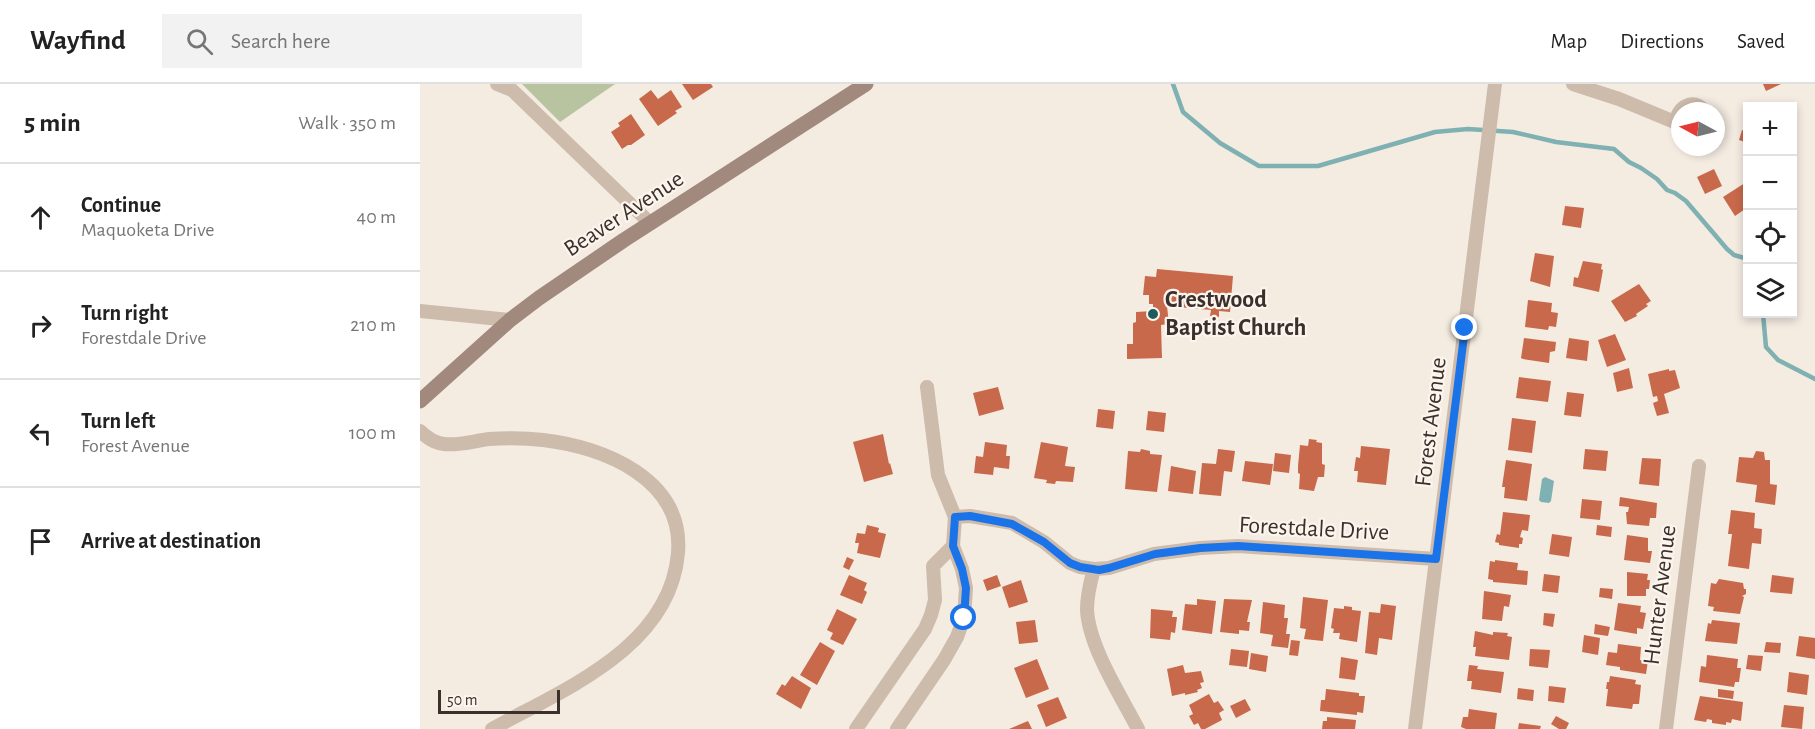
<!DOCTYPE html>
<meta charset="utf-8">
<style>
body{margin:0;font-family:"Alegreya Sans",sans-serif;background:#f2f2f2;color:#222}
.controls{position:absolute;right:18px;top:18px;display:grid;overflow:hidden;border-radius:0px;box-shadow:0 3px 9px #0003}
.controls button{width:54px;height:54px;display:grid;place-items:center;padding:0;border:0;border-bottom:2px solid #e0e0e0;background:#fff;color:#222;font:30px sans-serif}
.compass{position:absolute;left:1251px;top:18px;width:54px;height:54px;border-radius:50%;background:#fff;box-shadow:0 3px 9px #0003;rotate:277deg}
.scale{position:absolute;left:18px;bottom:15px;width:122px;box-sizing:border-box;padding-left:6px;border:3px solid #3b302b;border-top:0;font-size:16px;line-height:21px;white-space:nowrap;color:#3b302b;-webkit-text-stroke:4px #fbf5ee;paint-order:stroke}
.stop{position:absolute;width:18px;height:18px;margin:-14px;border:4px solid #1a73e8;border-radius:50%;background:#fff}
.stop.end{background:#1a73e8;border-color:#fff;box-shadow:0 2px 6px #0008}
.list{margin:0;padding:0;list-style:none}
h2{display:flex;justify-content:space-between;align-items:center;height:78px;margin:0;padding:0 24px;font-size:26px}
h2 small{font-size:20px;font-weight:400;color:#767676}
.list li{display:grid;grid-template-columns:39px 1fr auto;gap:18px;align-items:center;box-sizing:border-box;height:108px;padding:0 24px;border-top:2px solid #e0e0e0}
.list b{display:block;font-size:22px;white-space:nowrap}
.list p{margin:0;font-size:20px;white-space:nowrap;color:#767676}
.list em{font-size:20px;font-style:normal;color:#767676}
.icon{flex:none;width:33px;height:33px;fill:none;stroke:currentColor;stroke-width:2;stroke-linecap:round;stroke-linejoin:round}
.map{position:relative;flex:none;width:1395px;height:645px;overflow:hidden}
header{display:flex;align-items:center;gap:36px;box-sizing:border-box;height:84px;padding:0 30px;background:#fff;border-bottom:2px solid #e0e0e0}
header strong{font-size:28px}
nav{display:flex;gap:33px;margin-inline-start:auto;font-size:21px}
.search{width:420px;height:54px;background:#f2f2f2;display:flex;align-items:center;gap:15px;box-sizing:border-box;padding:0 21px;border-radius:0px;color:#767676;font-size:22px}
main{display:flex}
aside{flex:1;background:#fff}
.map>svg:first-child{display:block}
.green{fill:#b8c4a0}
.water{fill:#7fb0b2}
.lines{fill:none;stroke-linecap:round;stroke-linejoin:round}
.stream{stroke:#7fb0b2;stroke-width:4.5}
.building{fill:#c8694b}
.minor{stroke:#cdbbac;stroke-width:14}
.secondary{stroke:#a18a7d;stroke-width:15}
.route{stroke:#1a73e8;stroke-width:8}
.poi-dot{fill:#1f5a5e;stroke:#fbf5ee;stroke-width:2}
.labels{text-anchor:middle;dominant-baseline:central;stroke-width:4.5;stroke-linejoin:round;paint-order:stroke}
.street-label{font-size:24px;fill:#3b302b;stroke:#fbf5ee}
.poi-label{font-size:24px;font-weight:bold;fill:#3b302b;stroke:#fbf5ee;text-anchor:start}
</style>
<header>
<strong>Wayfind</strong>
<div class="search"><svg class="icon" aria-label="search" viewBox="0 0 24 24"><circle cx="10" cy="10" r="6"/><path d="M15 15l6 6"/></svg>Search here</div>
<nav><a>Map</a><a>Directions</a><a>Saved</a></nav>
</header>
<main>
<aside>
<h2>5 min<small>Walk · 350 m</small></h2>
<ul class="list">
<li><svg class="icon" aria-label="ahead" viewBox="0 0 24 24"><path d="M12 20V5M6 11l6-6 6 6"/></svg><div><b>Continue</b><p>Maquoketa Drive</p></div><em>40 m</em></li>
<li><svg class="icon" aria-label="right" viewBox="0 0 24 24"><path d="M7 20v-9h11M14 6l5 5-5 5"/></svg><div><b>Turn right</b><p>Forestdale Drive</p></div><em>210 m</em></li>
<li><svg class="icon" aria-label="left" viewBox="0 0 24 24"><path d="M17 20v-9H6M10 6l-5 5 5 5"/></svg><div><b>Turn left</b><p>Forest Avenue</p></div><em>100 m</em></li>
<li><svg class="icon" aria-label="arrive" viewBox="0 0 24 24"><path d="M6 21V4h12l-3 4 3 4H6"/></svg><div><b>Arrive at destination</b></div></li>
</ul>
</aside>
<div class="map">
<svg width="1395" height="645" viewBox="0 0 1395 645">
<rect width="100%" height="100%" fill="#f4ebe1"/>
<path class="green" d="M102,0H195L140,38Z"/>
<path class="water" d="M1125,393L1134,397L1131,417L1129,419L1121,418L1119,416L1122,395Z"/>
<g class="lines">
<path class="stream" d="M753,0L763,28L800,59L839,82H898L1015,48L1048,45L1093,48L1136,58L1194,65L1209,78L1221,84L1237,95L1247,106L1255,109L1266,117L1307,165L1314,171L1328,175
M1343,230L1346,263L1358,276L1395,295"/>
</g>
<path class="building" d="M262,0H291L293,3L273,16Z
M1343,0H1361L1346,7Z
M231,6L238,15L251,6L262,23L255,27L257,29L238,42L219,15Z
M211,30L225,51L211,61H208L202,65L191,48L200,42L198,39Z
M1322,46L1328,48V59L1319,56Z
M1294,85L1302,102L1285,110L1277,93Z
M1328,97V123L1315,132L1303,113Z
M1145,122L1164,124L1161,144L1142,141Z
M1115,169L1134,172L1130,203L1110,197Z
M1163,177L1182,180L1181,185L1183,186L1179,208L1153,202L1154,193L1158,194Z
M737,185L813,192L810,228L799,227V233L790,232L791,226L747,222L749,240L741,241L742,274L707,275V260H713V239L716,238V228L733,227V220H729V211H723L725,192L736,193Z
M1219,200L1231,217L1226,220L1228,222L1216,230L1217,232L1205,238L1191,217Z
M1108,216L1132,219L1131,228L1138,229L1136,243L1129,242L1128,246L1105,243Z
M1195,250L1206,276L1187,283L1178,256Z
M1104,254L1136,258L1135,267L1130,268L1129,279L1103,275L1101,274Z
M1149,254L1169,257L1167,277L1146,274Z
M1209,284L1213,304L1197,308L1193,289Z
M1249,285V287L1255,286L1260,304L1244,310L1249,329L1237,332L1233,319L1238,317L1237,312L1233,313L1228,290Z
M1099,293L1131,297L1128,318L1096,314Z
M578,303L584,325L559,332L553,309Z
M1147,308L1164,310L1161,333L1144,331Z
M678,325L695,327L693,345L676,343Z
M728,327L746,329L744,348L726,346Z
M1092,334L1116,337L1112,369L1088,366Z
M463,350L469,380L470,379L473,390L444,398L433,358Z
M889,355L897,356L896,358L902,359V380L905,381L904,393H898L894,407L879,405L880,390L878,389V382L880,361L888,362Z
M565,358L587,361L586,372H590L589,385L574,383L573,391L554,389L556,372L563,373Z
M621,358L648,363L645,382L655,383L653,398L636,397L635,400L626,399L627,396L614,394Z
M941,362L970,365L966,401L937,398L938,387H934L936,373L940,374Z
M721,365L730,367V370L742,371L737,408L705,405L708,367L720,368Z
M798,365L815,367L812,388L804,387L801,412L779,410L782,379L796,380Z
M1165,365L1188,367L1186,387L1163,385Z
M1336,367L1344,368L1345,376H1350V400L1357,401L1355,421L1335,418L1337,401L1316,398L1319,373L1333,374Z
M855,369L871,371L869,389L853,387Z
M1222,374L1241,375L1239,402L1219,400Z
M1086,376L1112,380L1107,417L1084,414L1085,403H1082Z
M825,377L853,380L850,401L822,397Z
M751,382L776,387L773,410L748,407Z
M1200,413L1237,419L1236,434H1230L1229,442L1207,440L1206,428H1208L1209,423L1199,422Z
M1162,415L1182,417L1180,436L1160,434Z
M1311,426L1335,429L1334,444L1342,445L1341,460L1332,459L1329,485L1308,482L1312,450H1308Z
M1083,428L1110,431L1108,447L1102,446L1100,453L1103,454L1102,460H1099V464L1079,461V459L1075,458L1077,450L1080,451Z
M447,441L459,444L458,448L466,450L460,474L437,469L439,459H435L437,449L445,450Z
M1177,441L1192,443L1191,453L1176,451Z
M1132,450L1152,453L1149,473L1129,470Z
M1207,451L1228,454V467H1232L1230,479L1204,476Z
M427,473L434,476L429,486L423,483Z
M1075,476L1098,479L1097,486L1108,487L1107,501L1073,498V496L1068,495L1070,477L1075,478Z
M1207,488L1228,490L1227,496H1230L1229,505H1226V512H1207Z
M1124,490L1140,492L1138,509L1122,507Z
M429,491L447,499L444,506L447,508L442,520L420,511Z
M577,491L581,502L567,507L563,496Z
M1352,491L1374,494L1372,510L1350,508Z
M1299,495L1323,499L1324,505H1326V510L1322,512L1324,513L1320,530L1293,527L1294,523L1288,522L1291,499L1296,500Z
M601,496L608,518L589,524L582,503Z
M1180,504L1193,505L1192,515L1179,513Z
M1064,507L1091,511L1089,523L1084,522L1082,537L1062,535Z
M883,513L908,516L903,557L884,555L886,545L880,544Z
M777,515L796,517L792,550L762,546L765,520L777,521Z
M804,515L832,516L827,538H830L829,547L819,546V550L800,548Z
M843,518L865,521L864,534H868L866,550H870L868,564L851,562L853,551L840,549Z
M1198,519L1221,522L1220,528L1226,529L1223,545L1217,544V550L1194,546Z
M961,520L976,522L972,556L959,554L957,571L945,569L949,528L960,529Z
M924,522L932,523V526L941,527L937,558L919,555L920,549H913L914,545L911,544L914,524L924,525Z
M417,525L437,535L423,561L410,555L413,549L407,546Z
M731,525L753,527L752,533H757L755,549L751,548L750,556L730,554Z
M1124,529L1135,530L1133,543L1123,541Z
M615,536L618,558L599,560L596,538Z
M1292,536L1320,539L1317,560L1285,557L1288,539L1291,540Z
M1175,540L1190,543L1188,552L1174,550Z
M1055,547L1073,551V548L1088,549L1087,552L1092,553L1089,576L1055,572L1056,563H1053Z
M1164,551L1180,554L1178,571L1162,568Z
M1379,552L1395,554V575L1376,572Z
M871,556L880,557L878,572L869,571Z
M400,558L415,567L397,601L380,591Z
M1346,558L1361,559L1360,569L1344,568Z
M1198,560L1221,563L1220,576L1228,577L1226,590L1200,586V583L1186,581L1188,568L1197,569Z
M811,565L829,567L827,583L809,581Z
M1110,565L1130,566L1128,584L1109,582Z
M831,569L848,572L846,588L829,585Z
M1287,571L1318,575L1317,584H1321L1319,598H1315L1314,603L1279,598L1281,582L1286,583Z
M1328,571L1343,572L1341,587L1326,585Z
M921,573L938,576L935,596L919,594Z
M617,575L629,605L606,614L594,584Z
M763,581L765,589L781,587L784,598L780,599L782,604L777,606L778,608L765,611V609L752,612L747,585Z
M1049,581L1058,582L1057,585L1084,588L1081,609L1051,605L1052,597H1047Z
M1369,588L1389,591L1387,611L1367,608Z
M372,592L391,604L381,625L356,610L362,600L365,602Z
M1190,592L1216,596L1215,600L1221,601L1219,620H1213L1212,625L1186,622L1188,605H1186L1187,598H1189Z
M1129,602L1146,604L1144,619L1128,617Z
M1098,604L1114,606L1113,617L1097,615Z
M906,605L939,609V612H945L943,629L937,628V631L900,627L901,616H905Z
M1298,605L1314,607L1313,615L1298,613Z
M789,610L794,619L798,617L804,626L799,629L802,636L785,645H781L778,639L774,641L769,632L773,630L769,621Z
M1280,612L1323,618L1321,637L1312,635L1311,639L1306,638V641L1292,639V636L1287,635L1286,638L1274,636Z
M638,613L647,634L626,643L617,621Z
M825,615L831,626L816,634L810,622Z
M1364,621L1384,623L1382,645L1361,643Z
M1049,625L1077,629L1075,645H1046L1041,643L1043,633H1048Z
M1136,632L1149,639L1146,645H1139L1131,640Z
M907,633L936,636L935,645H902L903,637H907Z
M608,637L612,645H589Z
M1099,639L1121,642L1120,645H1098Z"/>
<g class="lines">
<path class="minor" d="M77,0L92,6L230,139
M1153,0L1199,15L1257,39
M1260,45L1256,35C1261,20 1274,15 1285,27
M0,227L90,236
M0,347C6,353 15,359 24,360C38,362 54,357 69,355C86,354 106,354 123,356C184,363 264,395 258,469C250,564 144,605 72,645
M535,433L550,432L592,439L624,458L650,479L660,483L674,485L689,484L734,470L780,464L818,462L1016,475
M674,485C670,499 667,512 667,526C669,563 701,612 718,645
M436,645L505,545L511,531L515,516L513,482L533,462
M477,645L524,576L537,553L544,534L546,504L542,485L533,462L535,433L518,391L507,303
M995,645L1075,0
M1246,645L1279,382"/>
<path class="secondary" d="M0,317L90,236L119,214L204,156L446,0"/>
</g>
<g class="lines">
<path class="route" d="M544,534L546,504L542,485L533,462L535,433L550,432L592,440L624,458L650,479L660,483L679,486L689,484L735,470L780,464L818,462L1016,475L1045,244"/>
</g>
<circle class="poi-dot" cx="733" cy="230" r="6"/>
<g class="labels">
<g class="street-label">
<text transform="translate(204 130) rotate(-33)">Beaver Avenue</text>
<text transform="translate(1011 338) rotate(-83)">Forest Avenue</text>
<text transform="translate(894 445) rotate(3)">Forestdale Drive</text>
<text transform="translate(1240 511) rotate(-83)">Hunter Avenue</text>
</g>
<g class="poi-label">
<text x="745" y="216">Crestwood<tspan x="745" dy="28">Baptist Church</tspan></text>
</g>
</g>
</svg>
<div class="controls">
<button>+</button>
<button>−</button>
<button><svg class="icon" aria-label="locate" viewBox="0 0 24 24"><circle cx="12" cy="12" r="6"/><path d="M12 2v4M12 18v4M2 12h4M18 12h4"/></svg></button>
<button><svg class="icon" aria-label="layers" viewBox="0 0 24 24"><path d="M12 4l9 5-9 5-9-5zM3 14l9 5 9-5"/></svg></button>
</div>
<svg class="compass" viewBox="-18 -18 36 36"><path d="M0-13l5 13h-10z" fill="#e53935"/><path d="M0 13l5-13h-10z" fill="#767676"/></svg>
<div class="scale">50 m</div>
<div class="stop" style="left:544px;top:534px"></div>
<div class="stop end" style="left:1045px;top:244px"></div>
</div>
</main>
